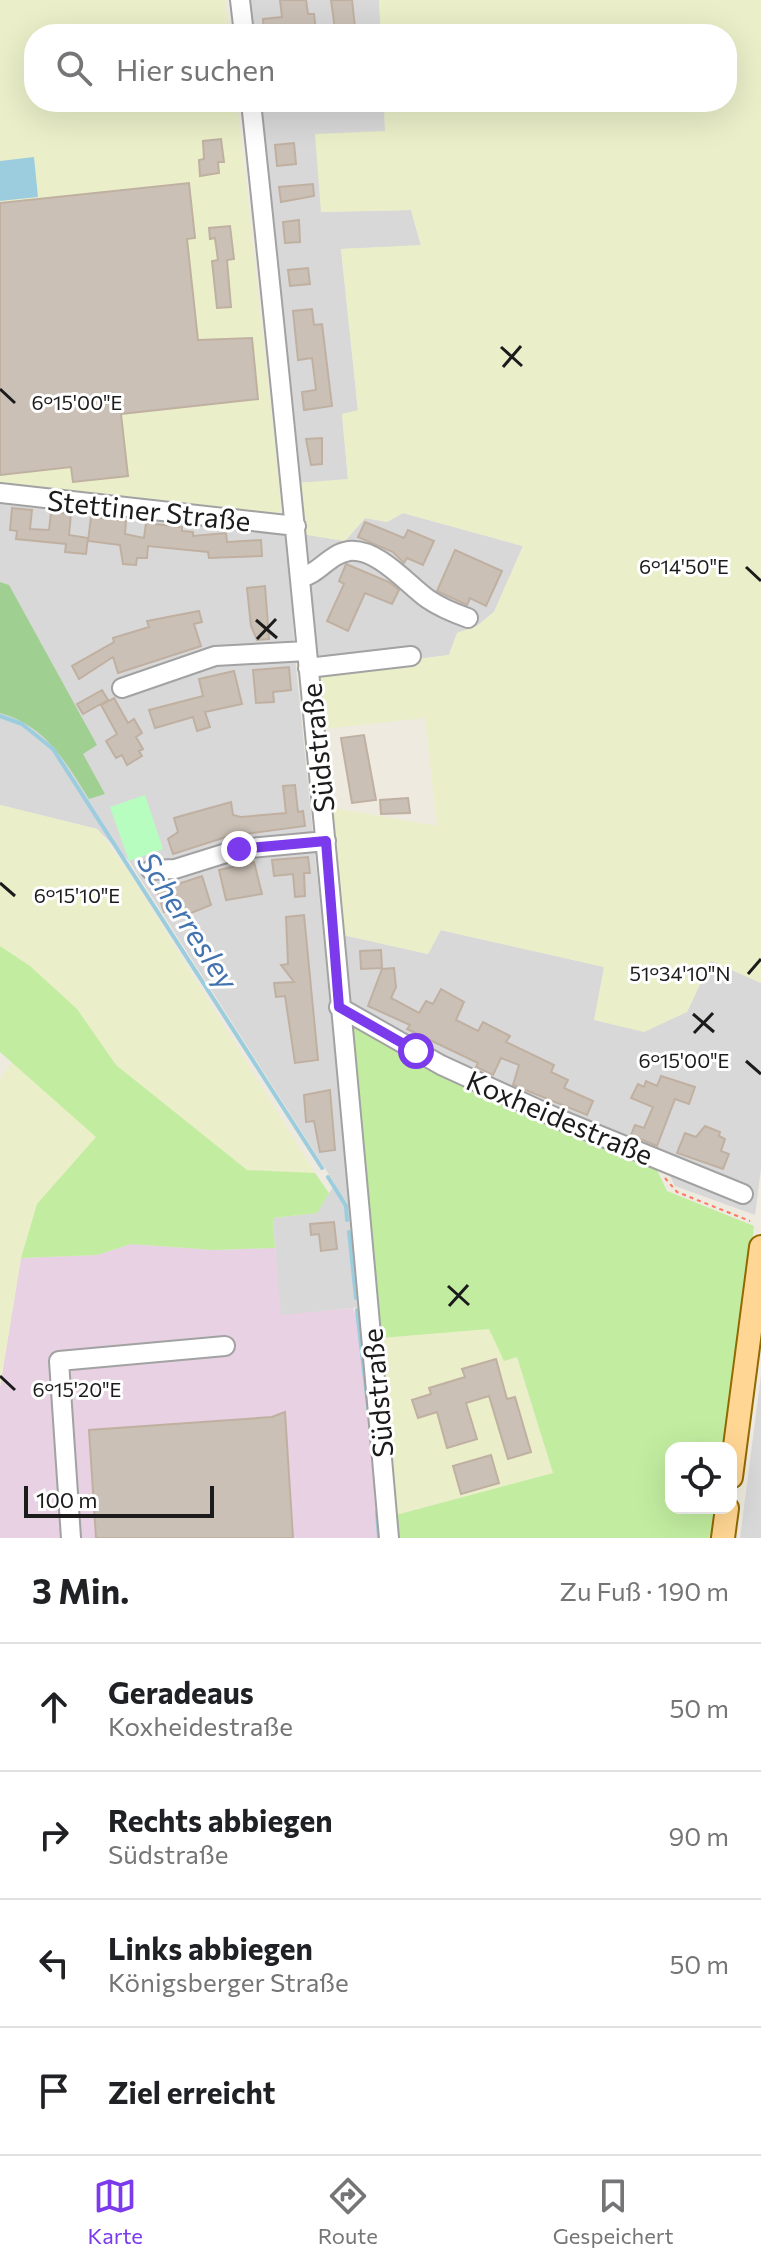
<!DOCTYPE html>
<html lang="de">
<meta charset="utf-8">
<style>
body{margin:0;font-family:Commissioner,sans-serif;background:#f2f2f2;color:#202124}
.controls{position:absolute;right:24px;bottom:24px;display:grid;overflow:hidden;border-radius:16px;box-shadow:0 8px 32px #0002}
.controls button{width:72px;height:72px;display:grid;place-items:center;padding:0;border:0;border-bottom:2px solid #e0e0e0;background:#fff;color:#202124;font:40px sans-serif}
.scale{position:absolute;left:24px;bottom:20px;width:190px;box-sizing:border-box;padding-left:8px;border:4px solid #1b1b1b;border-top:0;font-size:22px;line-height:28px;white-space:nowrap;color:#1b1b1b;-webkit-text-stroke:6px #fff;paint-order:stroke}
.stop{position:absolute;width:24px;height:24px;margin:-18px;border:6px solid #7c3aed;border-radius:50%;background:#fff}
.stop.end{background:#7c3aed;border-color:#fff;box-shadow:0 2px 8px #0008}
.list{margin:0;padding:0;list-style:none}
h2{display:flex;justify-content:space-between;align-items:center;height:104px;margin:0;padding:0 32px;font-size:34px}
h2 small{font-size:26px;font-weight:400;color:#757577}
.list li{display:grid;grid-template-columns:52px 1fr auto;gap:24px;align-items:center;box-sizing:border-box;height:128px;padding:0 32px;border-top:2px solid #e0e0e0}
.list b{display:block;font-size:30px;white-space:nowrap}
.list p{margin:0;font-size:26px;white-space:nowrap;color:#757577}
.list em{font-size:26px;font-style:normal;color:#757577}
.icon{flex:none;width:44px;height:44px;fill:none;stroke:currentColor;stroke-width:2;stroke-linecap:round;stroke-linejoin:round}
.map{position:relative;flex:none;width:761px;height:1538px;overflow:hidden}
.search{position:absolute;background:#fff;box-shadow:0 8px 32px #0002;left:24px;right:24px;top:24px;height:88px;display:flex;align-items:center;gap:20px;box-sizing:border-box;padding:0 28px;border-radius:32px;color:#757577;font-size:30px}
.sheet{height:616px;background:#fff}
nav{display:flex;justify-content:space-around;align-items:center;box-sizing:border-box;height:112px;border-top:2px solid #e0e0e0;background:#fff;font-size:22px;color:#757577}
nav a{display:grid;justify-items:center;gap:4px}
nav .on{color:#7c3aed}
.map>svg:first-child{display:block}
.residential{fill:#d9d8d8}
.industrial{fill:#e7d1e2}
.farmland{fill:#eaefc9}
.grass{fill:#c2eda0}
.forest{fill:#a0d091}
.park{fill:#b7fdc0}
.water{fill:#9ccddf}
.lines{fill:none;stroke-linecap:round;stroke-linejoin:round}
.stream{stroke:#9ccddf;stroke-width:4}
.building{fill:#cac0b6;stroke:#c0b0a1;stroke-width:2}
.minor-casing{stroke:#a2a2a2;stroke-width:22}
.major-casing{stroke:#926900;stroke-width:26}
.path{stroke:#ff785f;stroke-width:2;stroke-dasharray:4 4;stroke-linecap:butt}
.minor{stroke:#fff;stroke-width:18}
.major{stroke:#ffd693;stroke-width:22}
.route{stroke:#7c3aed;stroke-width:10}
.ticks{fill:none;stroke:#1b1b1b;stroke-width:3}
.labels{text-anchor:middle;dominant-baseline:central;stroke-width:6;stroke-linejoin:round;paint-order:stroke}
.street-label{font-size:28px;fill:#1b1b1b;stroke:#fff}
.water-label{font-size:30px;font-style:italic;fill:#4273b0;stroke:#fff}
.ticks-label{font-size:20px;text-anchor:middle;fill:#1b1b1b;stroke:#fff;stroke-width:6;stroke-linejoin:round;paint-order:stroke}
</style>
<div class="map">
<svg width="761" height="1538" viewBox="0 0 761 1538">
<rect width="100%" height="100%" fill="#eeeadf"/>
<path class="residential" d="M246,0H379L381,34H250Z
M257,102H384L385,131L321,212L411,210L421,246L341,249L358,411L342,414L348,480L297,483Z
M0,496L287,531L295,656L361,1307L280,1316L273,1218L316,1213L335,1184L129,861L97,829L0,805Z
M403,513L523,546L494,612L477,626L457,633L449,655L317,672L302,534L345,541L365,518L387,522Z
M440,930L605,967L687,1012L711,960L761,983V1169L755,1215L675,1186L659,1154L501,1088L349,1007L343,935L428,954Z
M761,1375V1538H740Z"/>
<path class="industrial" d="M131,1244L214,1250L275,1248L281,1315L353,1308L373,1361L389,1538H0V1387L21,1258L97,1255Z"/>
<path class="farmland" d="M0,0H225L229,34H34V102H237L282,509L275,516L0,487Z
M379,0H761V983L711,961L687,1012L644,1032L594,1020L604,967L441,930L428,954L343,935L329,807L437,826L425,718L323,729L317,672L449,655L457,633L477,626L494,612L523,546L403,513L387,522L365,518L345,541L302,534L297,483L348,479L342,414L358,410L341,249L421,245L411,210L321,212L315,134L385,131L384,102H727V34H381Z
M0,805L97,829L127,869L315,1173L247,1170L116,1065L77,1009L30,966L0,946Z
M12,1062L97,1137L37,1204L21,1258L0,1387V1079Z
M489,1328L504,1361L516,1356L553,1473L396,1515L381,1338Z"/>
<path class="grass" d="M0,946L30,966L77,1009L116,1065L247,1170L315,1173L329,1193L317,1213L273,1218L275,1248L214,1250L131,1244L97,1255L21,1258L37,1204L96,1137L0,1052Z
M361,1026L487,1096L654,1164L667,1191L754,1226L727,1448H671V1508H720L716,1538H398L396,1515L553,1473L517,1357L504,1361L489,1329L381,1338L353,1038V1029Z"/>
<path class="forest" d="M0,582L9,585L97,745L83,754L105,794L89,799C65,761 46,726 0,713Z"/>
<path class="park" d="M145,795L163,849L129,861L110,807Z"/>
<path class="water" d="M34,157L38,197L0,201V161Z"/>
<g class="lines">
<path class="stream" d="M0,716L22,724L53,749L322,1168
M328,1177L346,1206L347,1220
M349,1232L356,1298
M357,1310L369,1415
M375,1478L376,1492
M377,1512L379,1538"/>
</g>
<path class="building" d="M280,0H306L308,14H314L316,31L264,34L263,19L282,17Z
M331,0H352L355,27L335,29Z
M221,139L224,162H218L219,173L200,176L199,160L204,159L203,141Z
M294,143L296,164L277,166L275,145Z
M189,183L195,238L187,239L198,340L252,338L258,399L121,414L128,476L73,482L71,467L0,475V203Z
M313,184L314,196L281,202L279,187Z
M299,220L300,242L285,243L283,222Z
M230,226L234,259L227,260L231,307L217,308L212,261L218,260L215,238L210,239L209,228Z
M308,268L310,284L290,286L288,270Z
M312,309L314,325L322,324L332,406L304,410L302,392L316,390L312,358L298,360L293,311Z
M322,438V464L311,465L306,439Z
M12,508L32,510L30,529L49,530L51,512L71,514L69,535L88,538L86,554L65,552L66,544L16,539L17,531L10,530Z
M91,517L126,521L125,534L144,538L146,523L182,527V531L193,532V536L226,533L227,542L261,540L262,556L209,558L208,552L148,546L147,558H137L136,565L123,564L120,545L88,541Z
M365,522L404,538L408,530L434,541L423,565L407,558L404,563L393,552L358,537Z
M455,550L502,571L486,606L470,598L467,605L437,591Z
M346,564L389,582L399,590L392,604L365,593L348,631L327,621L344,584L339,581Z
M265,586L269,639L257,640L251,626L247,588Z
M199,611L202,622L194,624L201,646L118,673L113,657L79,679L72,666L114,642L113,638L149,627L147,621Z
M289,667L291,690L273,692L274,702L256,703L253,670Z
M234,671L242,704L205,712L210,727L197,731L193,717L155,728L149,710L203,696L199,679Z
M102,690L108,700L83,714L77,704Z
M114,698L128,723L134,719L142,733L136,737L143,749L139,751L142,756L127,765L122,755L116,758L106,741L117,734L101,705Z
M364,735L376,800L352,803L341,738Z
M295,785L298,812L303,811L305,826L229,836L173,854L168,839L178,832L174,818L231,802L233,815L241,817L286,813L283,786Z
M408,798L410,813L381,814L380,800Z
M308,857L310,873H304L305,896L295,897L293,874L274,876L272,860Z
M254,862L262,894L226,900L219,870Z
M202,876L211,905L174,920L170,910L164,912L157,891Z
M304,915L318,1060L295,1063L285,996L276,997L274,983L294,982L281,965L288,964L286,917Z
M381,950L382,968L361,969L360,951Z
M394,968L396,987L391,998L419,1013L426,1001L433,1004L441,989L464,1002L456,1020L478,1031L483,1022L510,1036L506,1042L554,1065L551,1072L568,1080L564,1088L593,1101L587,1115L513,1085L519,1065L501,1058L493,1075L476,1067L478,1063L407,1029L410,1025L368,1006L382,969Z
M661,1076L695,1087L689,1104L675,1099L657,1146L631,1135L635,1125L644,1128L653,1107L631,1098L638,1084L644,1087L646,1081L657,1086Z
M330,1090L335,1150L320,1152L314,1121L306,1122L304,1095Z
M705,1126L720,1132L719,1136L725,1139L721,1151L729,1154L723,1169L677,1153L685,1133L696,1137Z
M334,1222L337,1249L321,1251L319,1234L311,1235L310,1224Z
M496,1359L507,1399L515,1397L531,1452L508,1459L489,1396L466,1403L477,1439L447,1448L437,1412L418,1418L412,1400L431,1394L429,1388L465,1377L462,1369Z
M285,1412L293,1538H96L89,1430L272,1417Z
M491,1455L499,1483L461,1494L453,1466Z"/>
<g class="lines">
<defs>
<path id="minor" d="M240,0L244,34
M251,102C302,580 347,1059 389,1538
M0,493L296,526
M300,578C319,574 329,554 349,551C378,548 407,584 428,599C441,608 454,613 468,618
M308,668L411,656
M122,688L215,656L307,651
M151,870L175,869L239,849L326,841
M339,1007L441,1065L559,1119L743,1194
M71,1538L59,1361L225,1346"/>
<path id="major" d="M731,1477L761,1247
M723,1538L727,1508"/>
</defs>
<use href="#minor" class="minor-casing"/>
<use href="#major" class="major-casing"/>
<path class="path" d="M665,1178L677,1192L750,1221"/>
<use href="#minor" class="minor"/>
<use href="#major" class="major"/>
</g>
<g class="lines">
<path class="route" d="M239,849L326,841L339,1007L416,1051"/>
</g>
<path class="ticks" d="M501,347L522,366M503,367L521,346M0,389L15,403M746,567L761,581M256,620L277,638M257,639L276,619M0,883L15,896M748,974L761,959M693,1014L714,1032M694,1033L713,1013M746,1061L761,1074M448,1286L469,1305M449,1306L468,1285M0,1376L15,1390"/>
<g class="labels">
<g class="street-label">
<text transform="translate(149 510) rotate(6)">Stettiner Straße</text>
<text transform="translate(317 748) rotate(-96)">Südstraße</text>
<text transform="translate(560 1117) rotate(23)">Koxheidestraße</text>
<text transform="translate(377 1393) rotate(-95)">Südstraße</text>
</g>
<g class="water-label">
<text transform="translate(189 920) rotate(57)">Scherresley</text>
</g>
</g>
<g class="ticks-label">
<text x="77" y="410">6°15'00"E</text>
<text x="684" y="574">6°14'50"E</text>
<text x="77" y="903">6°15'10"E</text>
<text x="680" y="981">51°34'10"N</text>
<text x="684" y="1068">6°15'00"E</text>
<text x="77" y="1397">6°15'20"E</text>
</g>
</svg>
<div class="controls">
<button><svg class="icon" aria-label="locate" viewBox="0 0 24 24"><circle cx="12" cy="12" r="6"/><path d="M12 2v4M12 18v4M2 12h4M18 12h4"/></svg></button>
</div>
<div class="scale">100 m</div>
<div class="stop" style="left:416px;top:1051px"></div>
<div class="stop end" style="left:239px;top:849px"></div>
<div class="search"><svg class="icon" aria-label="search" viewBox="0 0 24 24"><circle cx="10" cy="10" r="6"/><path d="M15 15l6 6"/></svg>Hier suchen</div>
</div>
<section class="sheet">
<h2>3 Min.<small>Zu Fuß · 190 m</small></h2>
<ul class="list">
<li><svg class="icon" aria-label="ahead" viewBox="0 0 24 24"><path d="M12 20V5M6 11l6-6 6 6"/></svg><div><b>Geradeaus</b><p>Koxheidestraße</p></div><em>50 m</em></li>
<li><svg class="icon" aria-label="right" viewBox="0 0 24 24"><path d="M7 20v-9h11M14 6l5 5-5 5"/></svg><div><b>Rechts abbiegen</b><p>Südstraße</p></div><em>90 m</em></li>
<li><svg class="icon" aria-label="left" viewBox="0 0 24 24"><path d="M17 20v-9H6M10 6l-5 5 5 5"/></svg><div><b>Links abbiegen</b><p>Königsberger Straße</p></div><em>50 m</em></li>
<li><svg class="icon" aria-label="arrive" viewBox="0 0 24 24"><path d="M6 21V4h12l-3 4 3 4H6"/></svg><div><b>Ziel erreicht</b></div></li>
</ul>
</section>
<nav>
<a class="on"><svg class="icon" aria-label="map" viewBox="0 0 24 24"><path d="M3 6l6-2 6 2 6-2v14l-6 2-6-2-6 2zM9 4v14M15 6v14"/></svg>Karte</a>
<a><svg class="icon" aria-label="directions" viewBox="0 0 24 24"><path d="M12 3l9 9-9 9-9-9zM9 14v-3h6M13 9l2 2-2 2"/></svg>Route</a>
<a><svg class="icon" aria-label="saved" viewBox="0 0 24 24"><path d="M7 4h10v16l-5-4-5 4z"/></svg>Gespeichert</a>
</nav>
